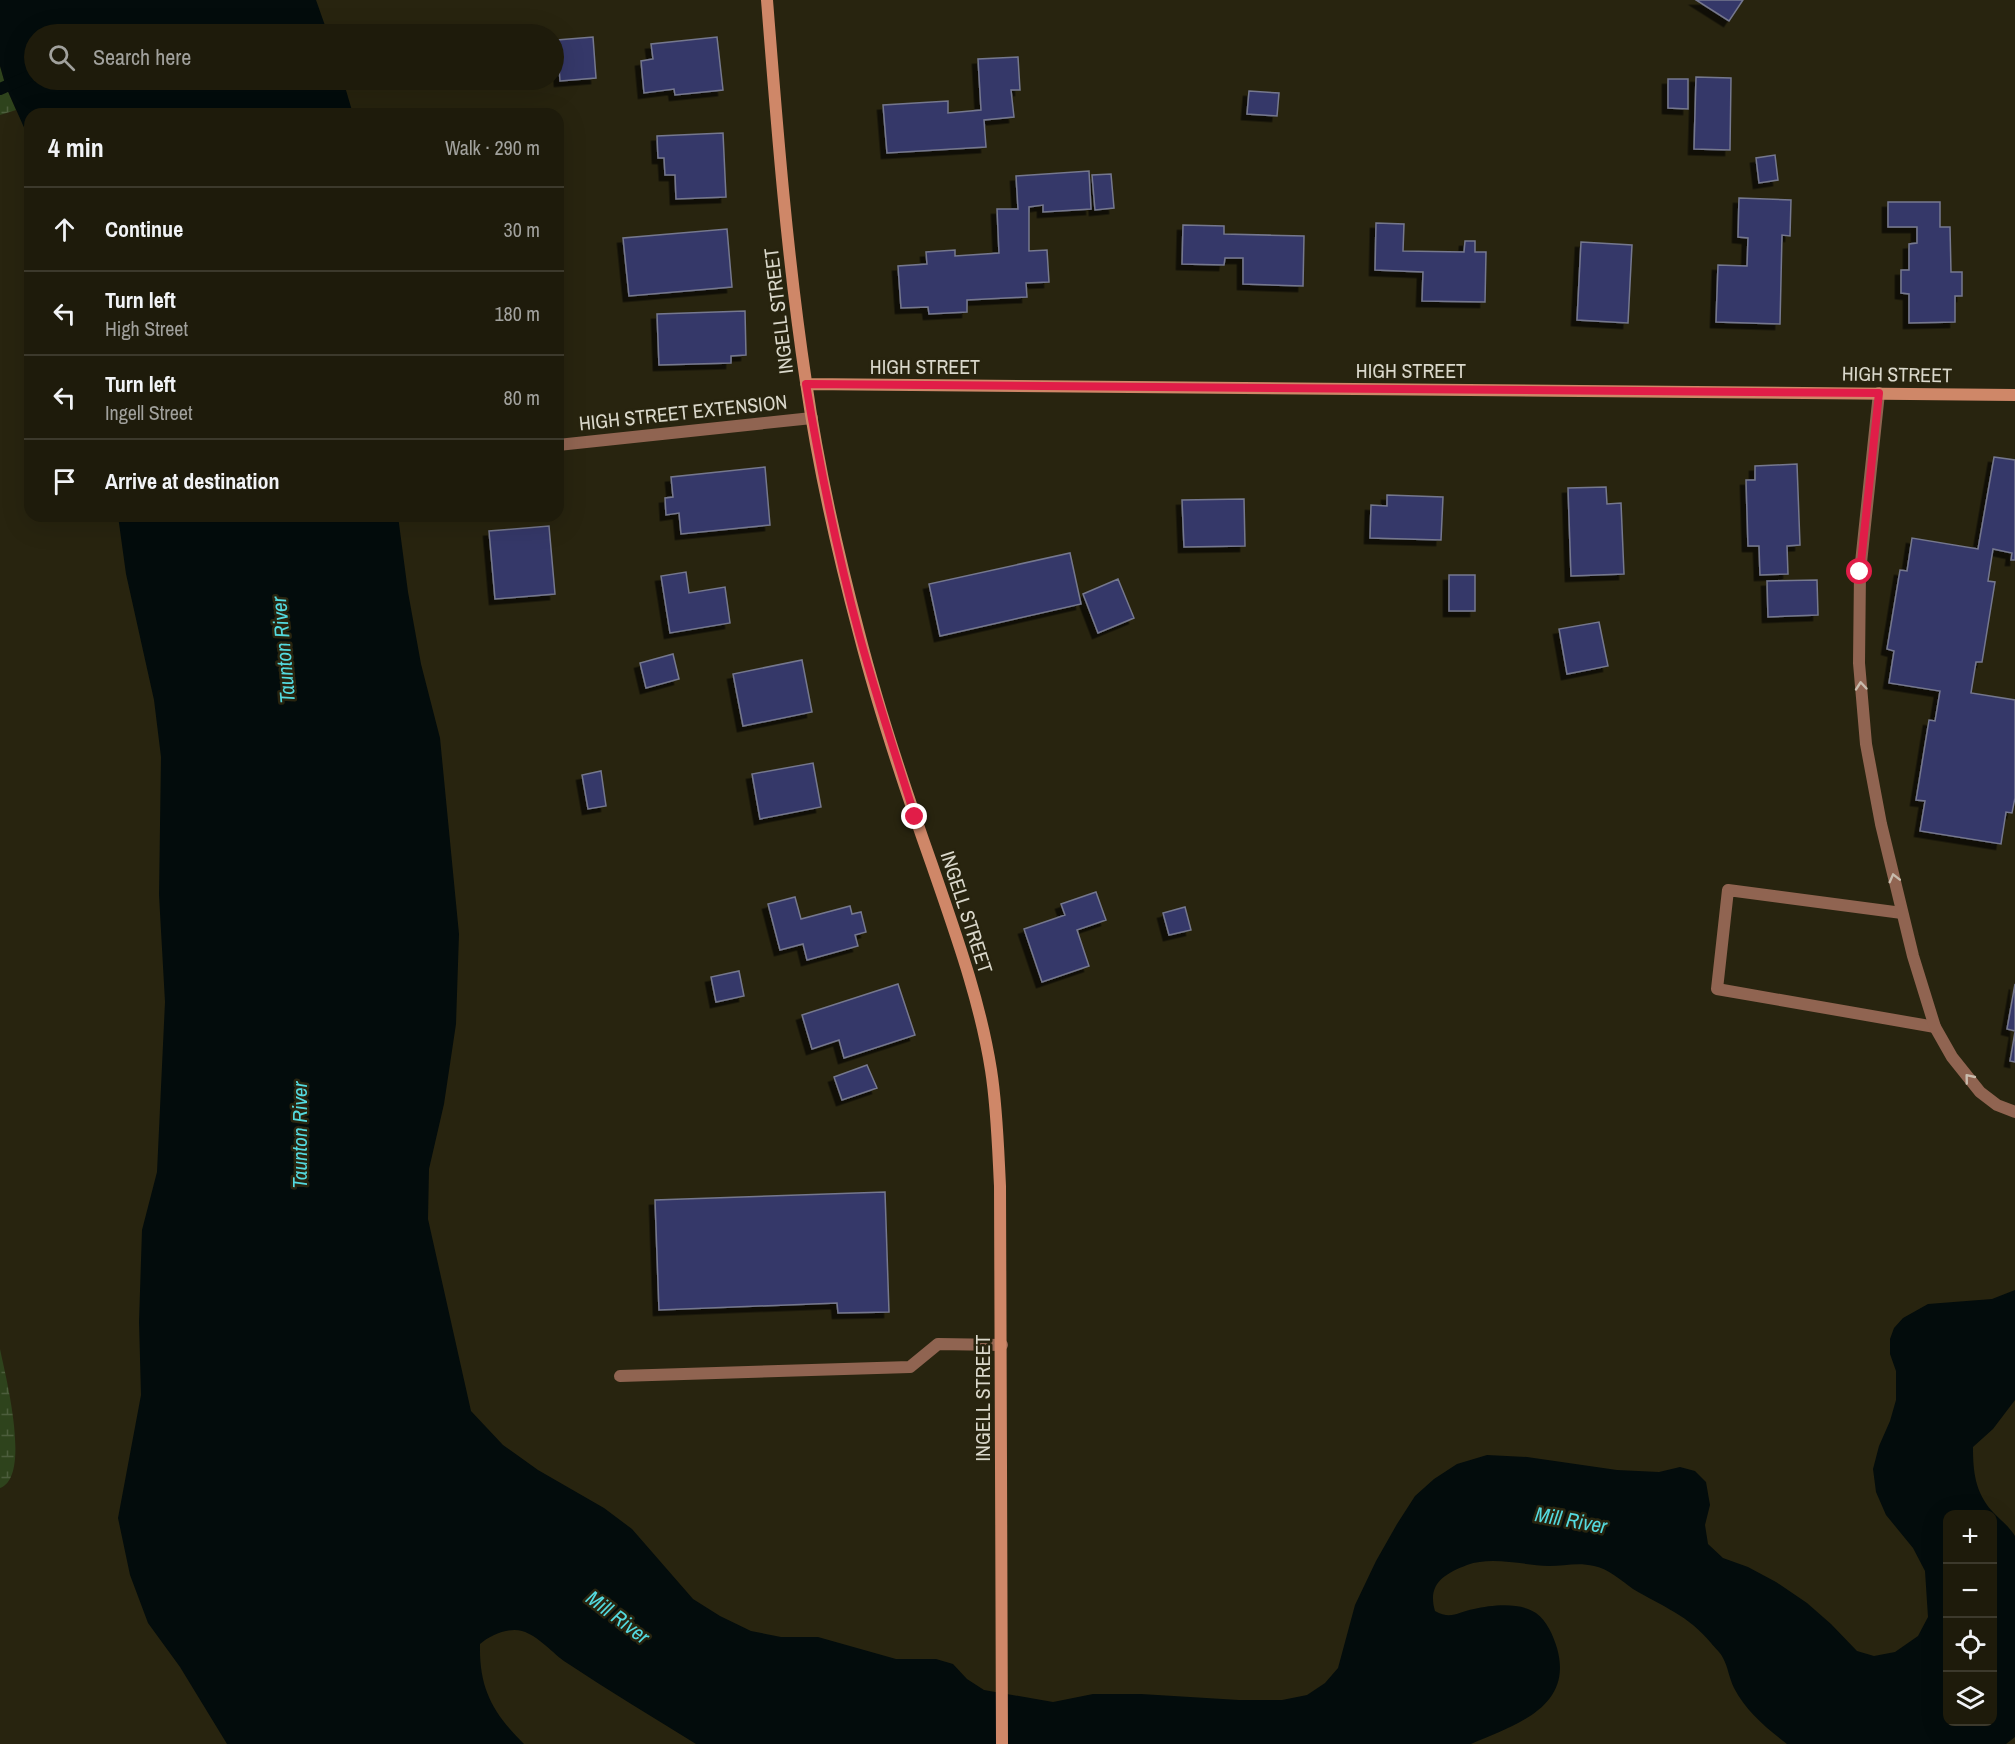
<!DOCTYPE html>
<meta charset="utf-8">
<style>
body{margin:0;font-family:"Archivo Narrow",sans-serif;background:#262414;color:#f1f3f6}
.controls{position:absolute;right:18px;bottom:18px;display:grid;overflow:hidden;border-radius:12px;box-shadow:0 6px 24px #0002}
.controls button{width:54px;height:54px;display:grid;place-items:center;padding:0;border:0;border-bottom:2px solid #3c392c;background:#1e1b0b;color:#f1f3f6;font:30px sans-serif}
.stop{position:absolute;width:18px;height:18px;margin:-14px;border:4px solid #e11d48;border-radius:50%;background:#fff}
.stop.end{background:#e11d48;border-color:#fff;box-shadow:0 2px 6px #0008}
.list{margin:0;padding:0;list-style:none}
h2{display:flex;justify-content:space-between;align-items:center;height:78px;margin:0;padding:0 24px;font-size:26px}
h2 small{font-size:20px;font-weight:400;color:#a1a19d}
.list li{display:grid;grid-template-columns:39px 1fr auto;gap:18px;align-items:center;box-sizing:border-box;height:84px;padding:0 24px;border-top:2px solid #3c392c}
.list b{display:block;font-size:22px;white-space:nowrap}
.list p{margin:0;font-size:20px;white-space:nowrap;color:#a1a19d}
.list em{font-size:20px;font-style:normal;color:#a1a19d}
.icon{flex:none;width:33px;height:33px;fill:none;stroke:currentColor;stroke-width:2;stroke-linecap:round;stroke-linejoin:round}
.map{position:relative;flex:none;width:2015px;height:1744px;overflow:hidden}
.search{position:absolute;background:#1e1b0b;box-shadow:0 6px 24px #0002;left:24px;top:24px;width:540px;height:66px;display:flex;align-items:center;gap:15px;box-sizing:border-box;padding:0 21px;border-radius:33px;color:#a1a19d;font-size:22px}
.panel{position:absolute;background:#1e1b0b;box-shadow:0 6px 24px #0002;left:24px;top:108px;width:540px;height:414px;border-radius:18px}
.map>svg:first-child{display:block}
.wetland{fill:url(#wetland-marsh)}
.water{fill:#030c0c;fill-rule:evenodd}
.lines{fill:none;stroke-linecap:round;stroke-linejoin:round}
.stream{stroke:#030c0c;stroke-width:12}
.building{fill:#363769;stroke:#75788e;stroke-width:1.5;filter:url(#shadow)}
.lane{stroke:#906451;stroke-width:12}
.street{stroke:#906451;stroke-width:12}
.secondary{stroke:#cf8768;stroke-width:12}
.oneway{stroke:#c8bbac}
.route{stroke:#e11d48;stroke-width:8}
.labels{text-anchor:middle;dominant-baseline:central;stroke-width:5;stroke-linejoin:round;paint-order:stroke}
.street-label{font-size:20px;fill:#dad8cb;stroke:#28240f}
.water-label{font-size:21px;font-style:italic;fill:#54dadf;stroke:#28240f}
</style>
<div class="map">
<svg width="2015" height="1744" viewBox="0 0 2015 1744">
<defs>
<pattern id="wetland-marsh" width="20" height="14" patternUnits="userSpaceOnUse" patternTransform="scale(1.5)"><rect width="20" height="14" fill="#2e431c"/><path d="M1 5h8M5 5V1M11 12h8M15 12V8" fill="none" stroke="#4c5d3c"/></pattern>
<filter id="shadow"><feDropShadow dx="-5.5" dy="5.5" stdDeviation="0" flood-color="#0009"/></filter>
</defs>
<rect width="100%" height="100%" fill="#28240f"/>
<path class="wetland" d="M0,66L6,87L16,110L0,115Z
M0,1349C5,1374 32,1477 0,1488Z"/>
<path class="water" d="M0,0H316L328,34H34V80H343L353,114H30V141L6,87L0,66Z
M118,516H398L408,592L421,664L440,738L459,934L456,1024L444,1104L429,1169L428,1219L471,1411L503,1445L538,1470L604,1508L632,1529L693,1599L720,1616L751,1631L781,1637H818L896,1659H936L953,1664L967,1679L984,1690L1053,1702L1093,1694H1141L1239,1700H1282L1307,1695L1325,1683L1338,1668L1355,1605L1376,1561L1397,1524L1415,1496L1434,1479L1457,1464L1487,1455L1527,1457L1617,1470L1659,1472L1680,1467L1695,1471L1706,1482L1710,1505L1705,1525L1708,1544L1723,1558L1748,1567L1776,1582L1807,1603L1831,1624L1857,1651L1874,1656L1895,1652L1918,1636L1928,1617L1925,1571L1913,1548L1886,1515L1876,1492L1873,1469L1879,1446L1890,1421L1896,1400V1371L1890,1354V1339L1894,1328L1903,1318L1928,1304L1992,1299L2015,1290V1400L1993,1429L1973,1447C1973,1471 1975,1492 1992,1511C2000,1520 2008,1525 2015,1536V1737L2006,1744H1787C1766,1728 1746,1711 1734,1688C1729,1678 1728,1667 1723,1658C1721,1653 1715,1648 1711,1643C1688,1615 1663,1607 1633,1589C1622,1581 1607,1568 1594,1566C1578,1562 1564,1566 1549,1566C1522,1565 1492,1556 1467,1565C1444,1574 1427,1584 1435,1611C1451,1620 1458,1612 1474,1609C1492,1605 1520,1602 1536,1613C1547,1621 1553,1635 1557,1648C1574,1708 1514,1725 1471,1744H696C653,1717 609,1691 567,1663C553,1654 539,1636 522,1631C509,1627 490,1635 480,1644C479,1689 493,1713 524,1744H227L180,1667L148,1623L130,1575L118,1518L141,1395L139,1322L142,1230L157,1172L165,1002L159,895L161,757L154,700L126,574ZM1948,1514H1992V1722H1948Z"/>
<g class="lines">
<path class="stream" d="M0,89L34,74"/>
</g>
<path class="building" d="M1696,0H1743L1729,21Z
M593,37L596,78L560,81L557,40Z
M717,37L723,90L675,95L674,89L644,93L641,61L653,59L651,44Z
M1018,57L1020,90H1011L1014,117L984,120L986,147L887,153L883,105L948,101V113L981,110L978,59Z
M1696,77L1731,78L1730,150L1694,149Z
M1668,79H1688V109L1668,108Z
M1249,91L1279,93L1277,116L1247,114Z
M723,133L726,197L676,199L675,175H665L664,158H658L657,136Z
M1775,155L1778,180L1759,183L1756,158Z
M1089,171L1091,209L1043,212V205L1029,207V251L1047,250L1049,282L1026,283L1027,297L967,300V312L929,314L928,307L901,308L898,266L927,264L926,252L955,250V256L999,253L997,209H1018L1016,176Z
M1111,174L1114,208L1095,210L1092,175Z
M1739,198L1791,200L1790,236L1782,235L1780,324L1716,322L1718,265L1747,266L1748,238L1738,237Z
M1888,202H1940V227H1950L1951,272H1962V296H1955V322L1909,323V294L1901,293V270H1909V244L1917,243V227H1888Z
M1376,223L1404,224L1403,251L1464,252L1465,241H1475V252H1486L1485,302L1422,301L1423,272L1375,270Z
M1183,225L1224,226V234L1304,236L1303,286L1243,284V258H1225L1224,265L1182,264Z
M727,229L732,287L629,296L623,238Z
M1581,242L1632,245L1628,323L1577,320Z
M745,311L746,355L731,356V363L659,365L657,314Z
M1994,457L2015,460V560H2011L2012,553L1993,549L1988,581L1995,582L1982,662H1976L1971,693L2015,700V798L2012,813L2006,812L2001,844L1920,831L1925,801L1916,800L1929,720L1935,721L1940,691L1889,683L1894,651L1887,649L1900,570L1907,571L1912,538L1978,549Z
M1797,464L1800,545L1787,546L1788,574L1760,575L1759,546H1748L1746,480H1755V466Z
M765,467L770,525L681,534L679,513L666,515L665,498L673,497L671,477Z
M1606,487L1607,504L1621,503L1624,574L1571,576L1568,488Z
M1387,495L1443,497L1441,540L1370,538L1371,505L1387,506Z
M1244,499L1245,546L1184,547L1182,500Z
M549,526L555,594L495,599L489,531Z
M1070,553L1081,604L940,636L929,584Z
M686,572L689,593L725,587L730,623L670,633L661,576Z
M1449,575H1475V611H1449Z
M1118,579L1134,618L1098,633L1083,594Z
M1817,580L1818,615L1768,617L1767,581Z
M1599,622L1608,666L1567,674L1559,629Z
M673,654L679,679L646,688L640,663Z
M802,660L812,712L743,726L733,674Z
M813,763L821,807L760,819L752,774Z
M601,771L606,806L588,809L582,775Z
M1096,892L1106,920L1077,930L1089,966L1042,982L1024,929L1065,915L1061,904Z
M795,897L801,919L850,906L852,914L861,912L866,932L855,935L858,946L807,960L803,944L780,950L768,904Z
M1185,907L1191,930L1169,935L1163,913Z
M739,971L744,996L716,1002L711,977Z
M898,984L915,1035L844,1058L839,1040L812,1049L802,1015Z
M2015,984V1031L2007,1029Z
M2015,1032V1062L2010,1061Z
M867,1065L877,1088L842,1100L834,1077Z
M885,1192L889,1312L838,1313L837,1303L659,1310L655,1200Z"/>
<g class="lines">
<path class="lane" d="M1902,913L1728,890L1717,989L1935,1027
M620,1376L910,1367L938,1344L1002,1345"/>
<path class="street" d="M1879,393L1860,572L1859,663L1866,744L1881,824L1913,956L1935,1027L1952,1057L1980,1092L1997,1105L2015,1112
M558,445L812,418"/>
<path class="secondary" d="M767,0C777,127 787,256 806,382C818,466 837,550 859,633C879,711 905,789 932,865C955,932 980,1000 991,1070C997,1108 998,1147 1000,1186L1002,1744
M806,384L2015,395"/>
</g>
<defs><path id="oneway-chevron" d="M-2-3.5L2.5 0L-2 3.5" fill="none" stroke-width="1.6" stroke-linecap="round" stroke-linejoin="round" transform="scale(1.5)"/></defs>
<g class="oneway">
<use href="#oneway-chevron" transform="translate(1861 686) rotate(-95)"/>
<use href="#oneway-chevron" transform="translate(1894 878) rotate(-104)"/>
<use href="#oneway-chevron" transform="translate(1969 1078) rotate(-129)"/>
</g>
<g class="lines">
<path class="route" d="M915,817C896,756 876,696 859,634C837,552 820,468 806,384L1879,393L1860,572"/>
</g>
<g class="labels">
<g class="street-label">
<text transform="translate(778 311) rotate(-97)">INGELL STREET</text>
<text x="925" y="366">HIGH STREET</text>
<text x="1411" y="370">HIGH STREET</text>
<text transform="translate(1897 374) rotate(1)">HIGH STREET</text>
<text transform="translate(683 412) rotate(-6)">HIGH STREET EXTENSION</text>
<text transform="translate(967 912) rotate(72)">INGELL STREET</text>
<text transform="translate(982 1398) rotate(-90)">INGELL STREET</text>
</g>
<g class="water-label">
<text transform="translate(283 650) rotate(-95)">Taunton River</text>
<text transform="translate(299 1135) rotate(-90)">Taunton River</text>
<text transform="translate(1571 1520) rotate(10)">Mill River</text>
<text transform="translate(618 1617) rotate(37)">Mill River</text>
</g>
</g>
</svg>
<div class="controls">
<button>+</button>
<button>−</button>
<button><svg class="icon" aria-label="locate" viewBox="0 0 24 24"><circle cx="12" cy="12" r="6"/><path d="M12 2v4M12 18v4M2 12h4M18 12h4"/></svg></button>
<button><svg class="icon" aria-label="layers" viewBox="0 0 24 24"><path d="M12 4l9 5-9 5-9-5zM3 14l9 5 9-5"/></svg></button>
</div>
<div class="stop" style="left:1860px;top:572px"></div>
<div class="stop end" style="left:915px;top:817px"></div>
<div class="search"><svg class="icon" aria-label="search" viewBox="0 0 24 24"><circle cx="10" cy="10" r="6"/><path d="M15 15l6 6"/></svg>Search here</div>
<section class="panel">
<h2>4 min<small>Walk · 290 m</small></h2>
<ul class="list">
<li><svg class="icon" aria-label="ahead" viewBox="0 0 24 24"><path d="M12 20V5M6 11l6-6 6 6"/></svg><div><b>Continue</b></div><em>30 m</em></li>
<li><svg class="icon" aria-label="left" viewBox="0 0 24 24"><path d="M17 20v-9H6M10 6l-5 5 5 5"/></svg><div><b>Turn left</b><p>High Street</p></div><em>180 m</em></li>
<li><svg class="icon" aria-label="left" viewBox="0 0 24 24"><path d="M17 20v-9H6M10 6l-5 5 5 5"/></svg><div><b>Turn left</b><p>Ingell Street</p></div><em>80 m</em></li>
<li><svg class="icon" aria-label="arrive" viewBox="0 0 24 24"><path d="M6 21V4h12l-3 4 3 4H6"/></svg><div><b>Arrive at destination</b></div></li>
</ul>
</section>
</div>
